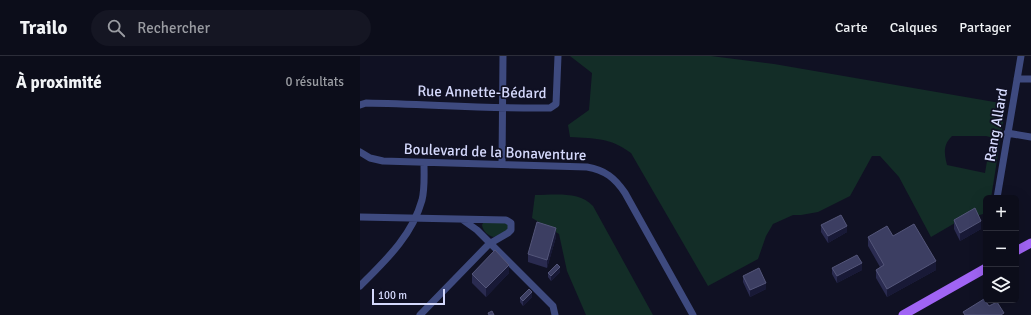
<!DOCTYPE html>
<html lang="fr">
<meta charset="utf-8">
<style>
body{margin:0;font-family:Signika,sans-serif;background:#151623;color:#f1f3f6}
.controls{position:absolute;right:12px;bottom:12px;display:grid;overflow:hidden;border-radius:6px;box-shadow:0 4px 16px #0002}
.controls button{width:36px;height:36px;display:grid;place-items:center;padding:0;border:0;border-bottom:1px solid #2c2d39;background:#0c0d1a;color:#f1f3f6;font:20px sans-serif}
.scale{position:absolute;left:12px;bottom:10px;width:73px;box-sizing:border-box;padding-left:4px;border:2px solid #d5d9fc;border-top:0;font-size:11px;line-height:14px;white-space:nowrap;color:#d5d9fc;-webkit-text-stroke:3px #101123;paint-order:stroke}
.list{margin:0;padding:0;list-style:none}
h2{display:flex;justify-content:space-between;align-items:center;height:52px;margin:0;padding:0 16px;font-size:17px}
h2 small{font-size:13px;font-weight:400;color:#9a9ca2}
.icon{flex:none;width:22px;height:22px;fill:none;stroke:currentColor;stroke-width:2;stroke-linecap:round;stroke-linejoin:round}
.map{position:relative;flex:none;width:671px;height:259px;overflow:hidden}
header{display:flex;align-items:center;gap:24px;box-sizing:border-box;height:56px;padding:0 20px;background:#0c0d1a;border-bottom:1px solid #2c2d39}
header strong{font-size:19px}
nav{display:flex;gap:22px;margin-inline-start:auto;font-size:14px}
.search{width:280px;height:36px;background:#151623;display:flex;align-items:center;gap:10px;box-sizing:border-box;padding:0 14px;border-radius:22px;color:#9a9ca2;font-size:15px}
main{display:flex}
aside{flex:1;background:#0c0d1a}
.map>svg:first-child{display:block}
.green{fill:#132d27;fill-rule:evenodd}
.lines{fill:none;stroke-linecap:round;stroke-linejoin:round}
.minor{stroke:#3e4a7f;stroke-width:7}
.major{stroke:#a064f4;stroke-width:9}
.wall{fill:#2a2b50}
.shaded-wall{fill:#181936}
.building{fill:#3c3e62;stroke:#54567a}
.labels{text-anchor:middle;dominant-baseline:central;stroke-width:3.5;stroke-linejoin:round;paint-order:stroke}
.street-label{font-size:15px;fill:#d5d9fc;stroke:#101123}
</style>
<header>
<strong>Trailo</strong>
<div class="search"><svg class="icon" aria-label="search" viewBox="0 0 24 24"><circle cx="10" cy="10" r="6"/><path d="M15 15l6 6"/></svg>Rechercher</div>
<nav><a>Carte</a><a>Calques</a><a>Partager</a></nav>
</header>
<main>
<aside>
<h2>À proximité<small>0 résultats</small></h2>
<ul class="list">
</ul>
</aside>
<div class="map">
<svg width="671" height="259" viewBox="0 0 671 259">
<rect width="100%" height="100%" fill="#101123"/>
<path class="green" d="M210,0H351L414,8L646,48L631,142H626V157L595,167L571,181L539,121L520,100H512L490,140L458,156L441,159H433L413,168L406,180L398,203L348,230L271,97C249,81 236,83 210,81L208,69L229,54L232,17ZM592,80H626L630,81V87L625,117L587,109C584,97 583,89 592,80Z
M175,139C195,139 219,135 233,150L293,259H226L207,215L199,178L172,162Z
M123,167H148V174L134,181C128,180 123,175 122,169Z"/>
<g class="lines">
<path class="minor" d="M657,23H671
M0,49L6,47C67,48 129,53 190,52L196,48L198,0
M647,77L671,81
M0,96L10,102L23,105L227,111C245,114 255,122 265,137L333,259
M142,108L143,0
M637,142L661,0
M0,161L146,164L151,167V174L148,177L129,188L60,259
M103,164L117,174L193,250L195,259
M0,230C26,204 52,180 62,144C65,132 64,119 64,107"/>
<path class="major" d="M656,195L671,187
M543,259L626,212"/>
</g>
<path class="wall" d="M594,164L621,173L600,185L594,173Z
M461,169L487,176L468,187L461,176Z
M533,180L576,214L527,241L516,222V214L520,211L508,190V181Z
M196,181L187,212L168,206V198Z
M472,212L502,214L477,227L472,218Z
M200,216L191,225L188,221V217Z
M149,217L126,241L112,227V218Z
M383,220L406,233L390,241L383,226Z
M172,241L163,250L160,246V242Z"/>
<path class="shaded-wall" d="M621,165V173L600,185V177Z
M487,170V176L468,187V180Z
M196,172V181L187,212V204Z
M576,205V214L527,241V233Z
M502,207V214L477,227V220Z
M149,209V217L126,241V232Z
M200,211V216L191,225V220Z
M406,227V233L390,241V234Z
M172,236V241L163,250V245Z"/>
<path class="building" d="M615,152L621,165L600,177L594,164Z
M481,159L487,170L468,180L461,169Z
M177,166L196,172L187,204L168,198Z
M554,168L576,205L527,233L516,214L524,209L508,181L527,170L533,180Z
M135,194L149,209L126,232L112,218Z
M497,199L502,207L477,220L472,212Z
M197,208L200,211L191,220L188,217Z
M399,212L406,227L390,234L383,220Z
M169,233L172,236L163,245L160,242Z
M624,243L629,250L637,246L644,257L641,259H605L603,256Z
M132,255L134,259H129L128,257Z"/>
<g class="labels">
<g class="street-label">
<text transform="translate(122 36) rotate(1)">Rue Annette-Bédard</text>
<text transform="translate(636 69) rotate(-80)">Rang Allard</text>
<text transform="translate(135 96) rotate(2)">Boulevard de la Bonaventure</text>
</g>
</g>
</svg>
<div class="controls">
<button>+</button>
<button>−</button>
<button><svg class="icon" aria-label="layers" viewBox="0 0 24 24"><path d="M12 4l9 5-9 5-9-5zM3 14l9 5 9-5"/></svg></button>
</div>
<div class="scale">100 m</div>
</div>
</main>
